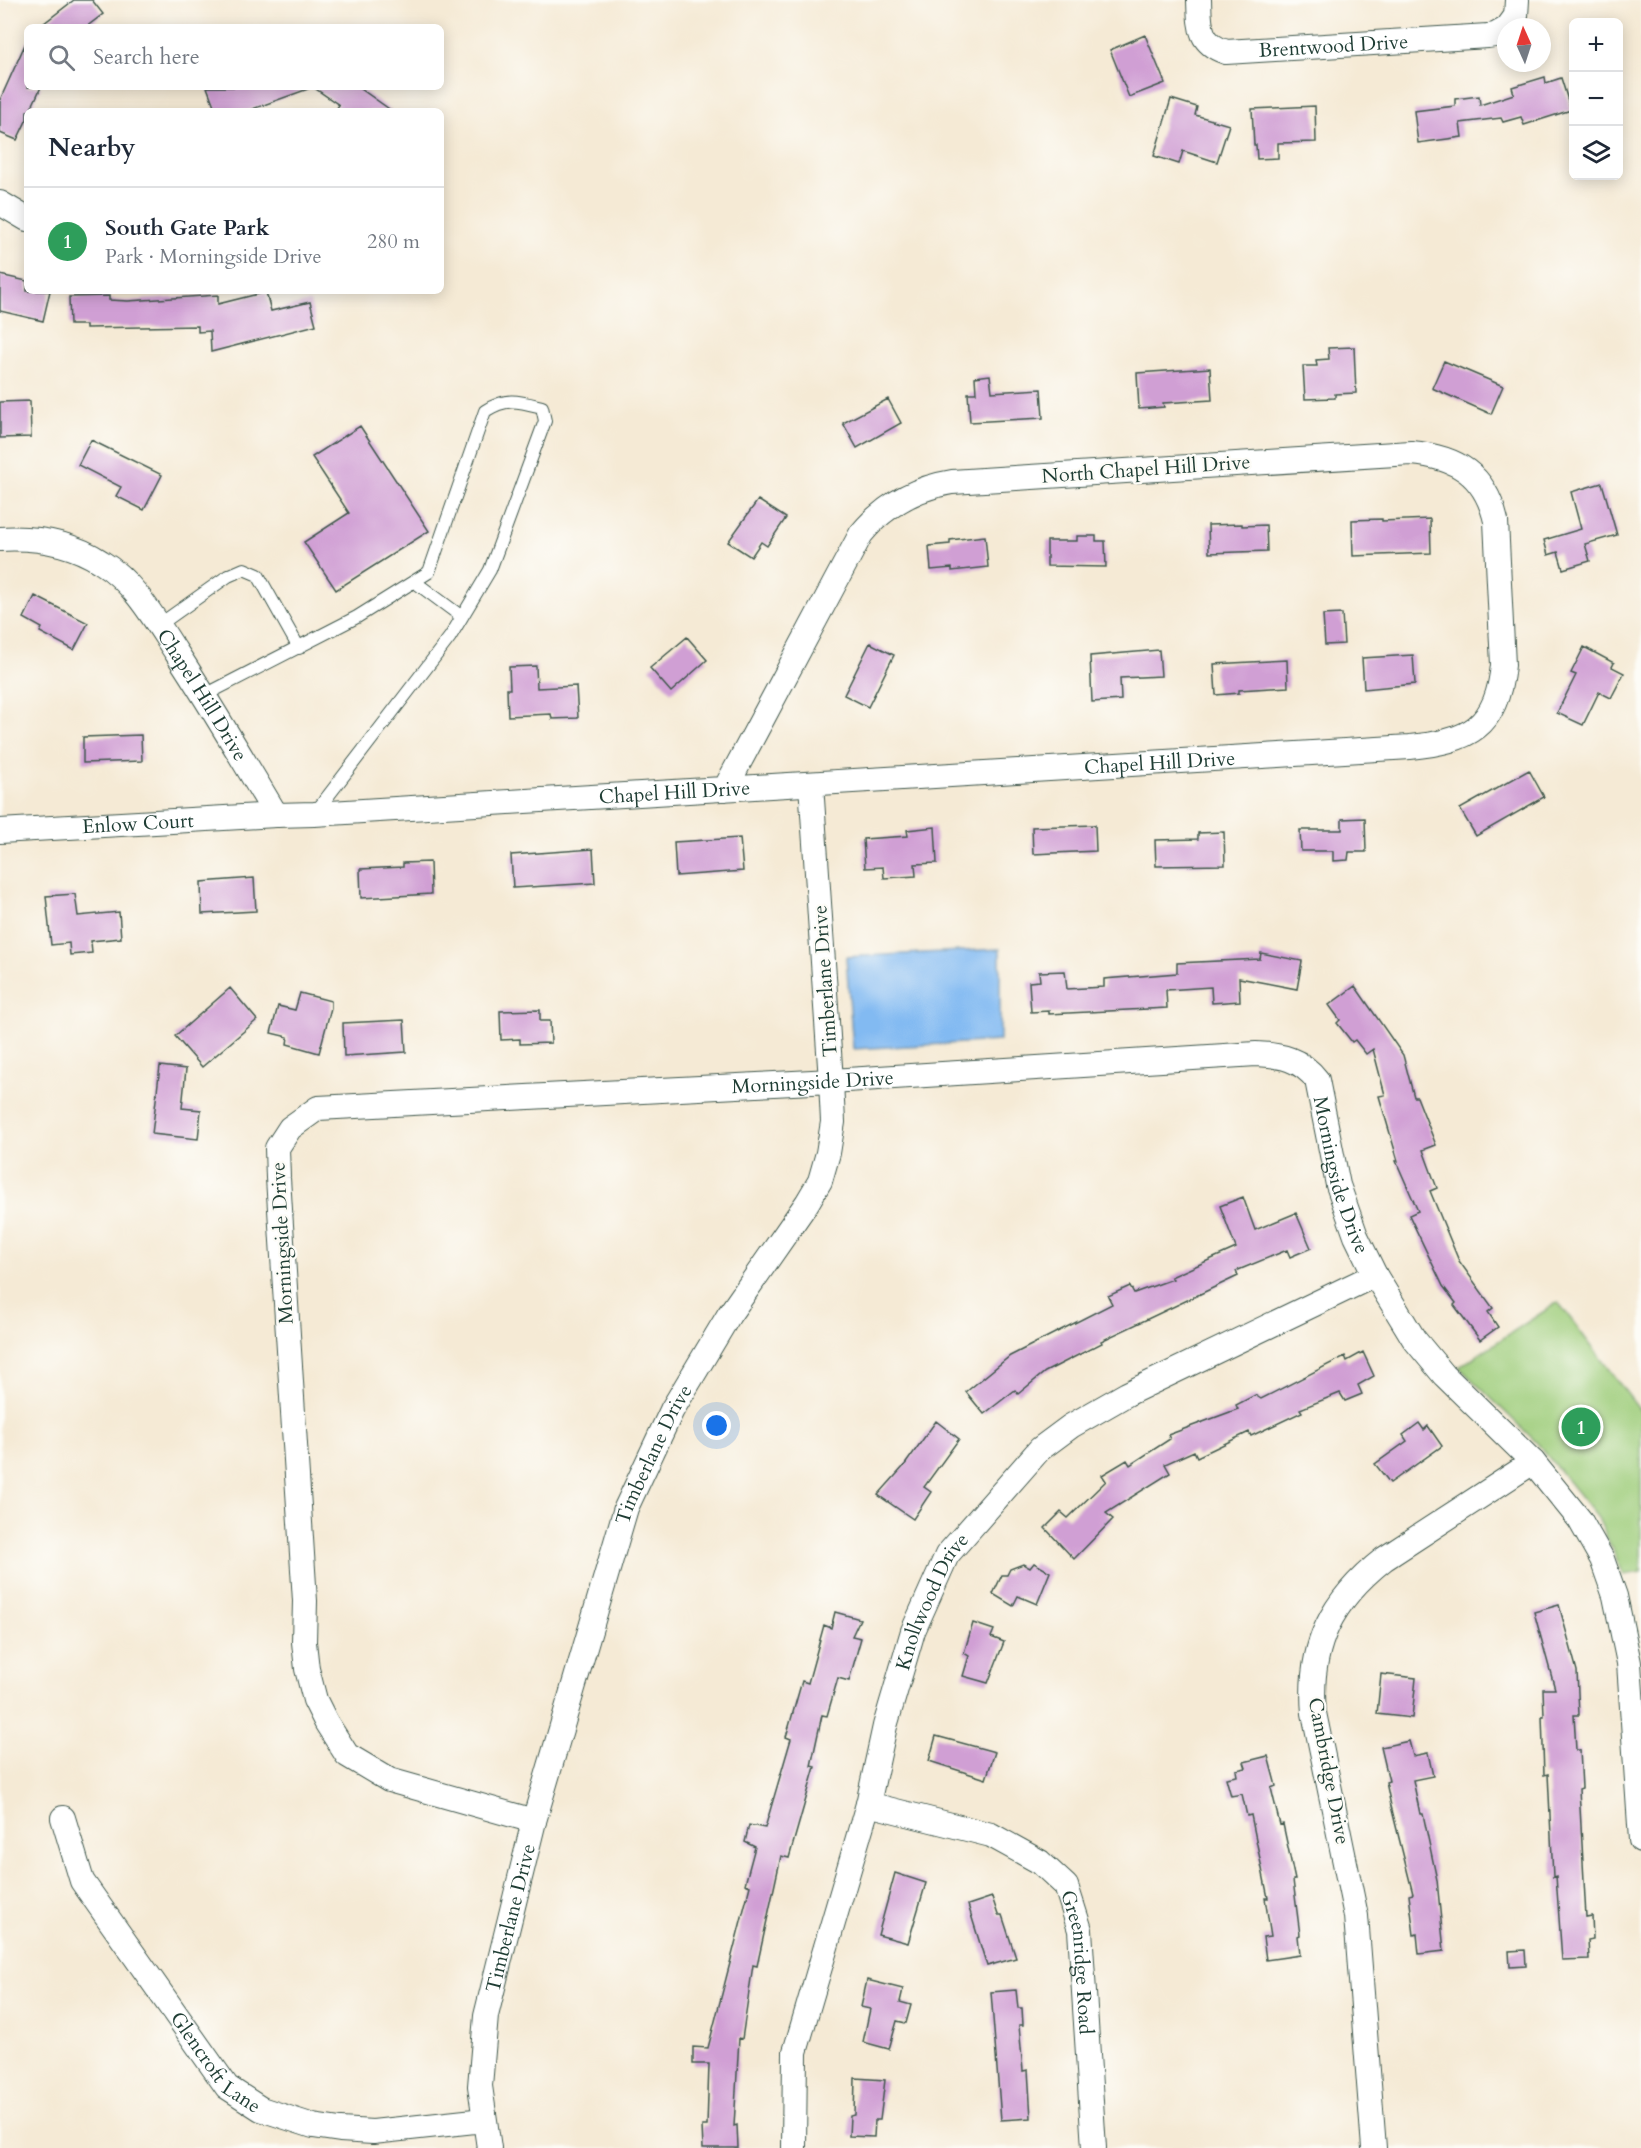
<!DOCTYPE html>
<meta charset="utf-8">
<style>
body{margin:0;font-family:Cardo,serif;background:#f6f6f7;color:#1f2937}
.controls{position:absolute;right:18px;top:18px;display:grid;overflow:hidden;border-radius:9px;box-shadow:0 3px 15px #0003}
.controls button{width:54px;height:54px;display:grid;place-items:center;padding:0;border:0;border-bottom:2px solid #e0e1e3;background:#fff;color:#1f2937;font:30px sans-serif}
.compass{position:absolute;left:1497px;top:18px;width:54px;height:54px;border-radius:50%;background:#fff;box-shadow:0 3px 15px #0003;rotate:357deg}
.you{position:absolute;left:717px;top:1426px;width:21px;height:21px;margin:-15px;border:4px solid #fff;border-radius:50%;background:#1a73e8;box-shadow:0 0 0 9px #1a73e833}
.badge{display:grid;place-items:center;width:39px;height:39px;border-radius:50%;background:#2563eb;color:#fff;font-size:20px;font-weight:700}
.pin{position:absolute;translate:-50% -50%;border:3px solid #fff;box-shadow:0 2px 6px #0006}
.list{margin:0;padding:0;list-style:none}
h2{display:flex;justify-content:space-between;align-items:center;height:78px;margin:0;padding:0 24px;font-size:26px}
h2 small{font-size:20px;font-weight:400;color:#747a83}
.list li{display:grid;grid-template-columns:39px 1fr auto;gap:18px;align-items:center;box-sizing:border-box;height:108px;padding:0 24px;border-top:2px solid #e0e1e3}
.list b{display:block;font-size:22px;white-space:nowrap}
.list p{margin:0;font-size:20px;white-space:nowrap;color:#747a83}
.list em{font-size:20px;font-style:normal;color:#747a83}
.icon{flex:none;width:33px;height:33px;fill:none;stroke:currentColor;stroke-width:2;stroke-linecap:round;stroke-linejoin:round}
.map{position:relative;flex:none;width:1641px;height:2148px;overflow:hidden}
.search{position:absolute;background:#fff;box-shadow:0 3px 15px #0003;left:24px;top:24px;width:420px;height:66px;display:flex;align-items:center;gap:15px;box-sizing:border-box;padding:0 21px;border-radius:9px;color:#747a83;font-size:22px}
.panel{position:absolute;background:#fff;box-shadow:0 3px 15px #0003;left:24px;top:108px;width:420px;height:186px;border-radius:9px}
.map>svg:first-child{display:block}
.green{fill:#9fcd7c;stroke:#5f8558;stroke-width:1.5}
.water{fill:#82baf2;stroke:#507c93;stroke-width:1.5}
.building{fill:#d09fd4}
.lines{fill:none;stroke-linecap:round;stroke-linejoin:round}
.service-casing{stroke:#3f574c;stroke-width:14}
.minor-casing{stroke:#3f574c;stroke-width:26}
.service{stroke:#fff;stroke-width:12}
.minor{stroke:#fff;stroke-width:24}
.labels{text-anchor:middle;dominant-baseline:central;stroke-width:4.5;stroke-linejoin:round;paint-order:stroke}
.street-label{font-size:20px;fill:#1f3d34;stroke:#fdfcf7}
</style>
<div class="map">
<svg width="1641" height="2148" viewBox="0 0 1641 2148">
<rect width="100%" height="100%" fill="#fdfcf7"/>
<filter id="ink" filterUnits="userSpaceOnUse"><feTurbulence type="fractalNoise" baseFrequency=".0167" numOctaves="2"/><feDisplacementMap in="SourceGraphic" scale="12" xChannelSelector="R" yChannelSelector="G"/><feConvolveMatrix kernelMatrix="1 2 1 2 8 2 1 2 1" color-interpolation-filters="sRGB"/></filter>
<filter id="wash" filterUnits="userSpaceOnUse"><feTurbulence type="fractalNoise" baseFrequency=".008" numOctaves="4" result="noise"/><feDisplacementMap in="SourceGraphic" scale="24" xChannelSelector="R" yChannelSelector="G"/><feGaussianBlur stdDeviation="1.35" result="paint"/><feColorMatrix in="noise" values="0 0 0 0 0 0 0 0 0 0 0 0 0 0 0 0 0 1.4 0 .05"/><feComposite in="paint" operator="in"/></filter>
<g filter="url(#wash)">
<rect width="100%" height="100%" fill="#f5ead5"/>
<path class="green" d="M1558,1302L1641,1412V1572L1624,1575L1598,1518L1537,1443L1459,1367Z"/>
<path class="water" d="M1000,949V1041L853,1049L846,957Z"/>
<g id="blocks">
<path class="building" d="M74,0H92L103,14L86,27H39Z
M1145,35L1165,83L1129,97L1110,50Z
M27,40V87H41L30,111H27V119L17,140L0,133V100Z
M1545,77L1546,83L1561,78L1571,110L1524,125L1521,117L1503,122L1501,118L1460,123L1462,137L1418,143L1414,111L1455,106V99L1479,96L1480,105L1514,94L1512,87Z
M207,87H308V89L247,111H216Z
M313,87H358L392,111H335L339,105Z
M1171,99L1197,107L1195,115L1229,125L1217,162L1183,151L1179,164L1154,156Z
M1315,106L1316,142L1278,143V158L1257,159L1256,145H1254L1252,109Z
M0,275L27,281V291H50L43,321L0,311Z
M266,292L271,311L310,302L316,325L211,352L210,331L198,332V326L86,328V325H70L69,297L109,296V300L128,301L218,295V304Z
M1354,347L1356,393L1335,394V398L1305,399L1303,366H1317L1316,360L1329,359L1328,348Z
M1444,361L1503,386L1491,414L1432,388Z
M1210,368L1212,400L1163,403L1164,407L1139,409L1137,373Z
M990,375L992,392L1041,389L1043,418L970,422L968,393H976L975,377Z
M888,399L901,423L857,448L843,423Z
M30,401L31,437L0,438V402Z
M360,426L429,531L336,590L304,542L349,513L312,457Z
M91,440L162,475L144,510L116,496L121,487L78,465Z
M1602,483L1617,535L1585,544L1590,561L1563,569L1558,552L1548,555L1544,540L1581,529L1571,492Z
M758,500L786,518L767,546L761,542L751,557L728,542Z
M1382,519V521L1430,519L1431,553L1353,556L1352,520Z
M1242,524V526L1266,525L1267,551L1209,553L1208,525Z
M985,536L988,567L952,571V568L931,570L929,546L950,544V540Z
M1077,536H1096V541H1105L1106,567L1047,566V541H1077Z
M35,596L88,623L74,650L40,632L42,628L24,618Z
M1342,614L1344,644L1325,645L1323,615Z
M687,637L707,660L671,692L650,668Z
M870,643L894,655L868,707L844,695Z
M1584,647L1614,663L1612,667L1624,673L1611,698L1599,692L1583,725L1557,713L1576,675L1571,673Z
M1159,650L1161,676L1120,678L1121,700L1092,702L1090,656Z
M1413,655L1415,684L1364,689L1362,658Z
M1287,660L1288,687L1239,690V693L1216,695L1214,664Z
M536,666L537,688L576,686L578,718L552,719L551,714L508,716L507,689H510L509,667Z
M141,735L142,761L83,763V737Z
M1529,770L1544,797L1476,836L1460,809Z
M1365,818L1366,852H1349L1348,860L1333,861V851H1301L1300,830H1342V819Z
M1095,825L1096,851L1033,854L1032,827Z
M935,827L937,863L915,864L916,876L884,878L883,867L865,868L863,839L908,836L907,830Z
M1224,832L1225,865L1156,866L1155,840L1198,839V833Z
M740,838L743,871L676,876L674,842Z
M593,849L595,883L513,888L511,855Z
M430,862L431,894L361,898L360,869L403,867V863Z
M254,878L256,911L202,914L201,882Z
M75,894L78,916L119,912L121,938L91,941L92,953L70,955L69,943L51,945L46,896Z
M1261,953L1302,961L1297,989L1239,978L1240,1001L1212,1003L1211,987L1166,990L1167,1008L1049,1014V1011L1031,1012L1029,982L1040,981L1039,972L1065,971L1067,989L1104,987V979L1177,973V963L1260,959Z
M1355,986L1403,1055L1414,1097H1417L1436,1145L1423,1150L1437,1188L1430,1191L1459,1261L1493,1308L1488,1312L1498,1327L1480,1340L1454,1305L1456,1303L1443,1286L1409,1215L1418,1211L1396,1161H1398L1379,1096L1385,1095L1373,1049L1366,1054L1355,1040L1352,1042L1337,1023L1340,1020L1329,1005Z
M230,988L257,1020L202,1067L175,1036Z
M300,993L331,1001V1008L319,1053L287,1044L288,1037L271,1033L278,1006L295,1010Z
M540,1010V1021H550L551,1043L520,1044V1039L501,1040L500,1011Z
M404,1020L406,1052L344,1056L343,1023Z
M160,1066L186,1069L182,1108L201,1110L198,1139L152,1134Z
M1243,1197L1255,1230L1296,1213L1311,1248L1290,1257L1287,1250L1236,1271L1238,1276L1101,1341L1102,1343L1045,1372L1018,1394L1015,1390L984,1414L966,1392L1010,1356L1112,1304L1108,1296L1130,1286L1134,1293L1173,1279L1171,1277L1236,1248L1220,1206Z
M1363,1352L1374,1376L1358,1385L1362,1394L1345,1401L1340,1393L1300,1409L1302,1412L1251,1436L1249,1432L1197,1457L1194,1451L1165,1464L1170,1473L1106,1513L1113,1519L1074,1559L1045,1528L1061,1512L1068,1518L1106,1481L1102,1475L1127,1460L1130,1465L1170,1439L1168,1435L1238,1409L1236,1405L1255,1395L1261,1399L1345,1356L1347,1361Z
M936,1421L959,1439L924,1487L931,1492L913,1519L878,1495L904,1466Z
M1419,1423L1424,1430L1428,1426L1442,1446L1390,1483L1375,1464L1407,1441L1403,1435Z
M1034,1563L1050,1572L1037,1604L1018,1596L1013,1606L993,1594L1002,1575H1007L1010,1569L1023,1564L1030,1568Z
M1559,1605L1577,1671L1579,1715H1574L1576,1750H1580L1582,1788L1579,1789L1586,1917L1592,1916L1593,1939L1588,1940L1589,1959L1562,1960L1556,1876L1553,1877L1548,1774L1544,1775L1542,1716H1544L1543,1689H1555L1534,1612Z
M835,1612L860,1619L852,1636L861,1638L849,1681L838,1678L827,1716L822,1715L811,1766L815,1767L789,1858L781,1856L757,1966L753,1965L742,2039L739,2038L734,2126L737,2125L738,2148H703L702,2126H707L709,2064H693V2047L708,2048L750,1886L745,1884L755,1847L745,1842L749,1825L765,1828L791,1739L786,1737L802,1681L808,1683L824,1625L831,1628Z
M973,1623L994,1630L991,1637L1004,1642L988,1683L963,1676L969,1656L964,1653Z
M1381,1674L1416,1678L1412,1718L1377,1714Z
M936,1736L995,1752L986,1779L929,1761Z
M1409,1741L1413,1756L1428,1753L1433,1776L1413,1780L1420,1814H1423L1437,1880L1444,1951L1419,1954L1417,1934L1414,1935L1409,1895L1413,1894L1391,1806L1386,1782L1389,1781L1381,1747Z
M1268,1756L1276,1786L1271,1788L1280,1825L1283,1824L1295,1880H1293L1300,1935L1298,1936L1300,1955L1266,1960L1263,1937L1271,1936L1265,1898H1268L1251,1815L1247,1816L1242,1794L1231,1796L1226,1778L1237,1776L1236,1770L1246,1768L1244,1762Z
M895,1873L926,1883L908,1943L878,1935Z
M992,1897L998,1915H1002L1016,1958L987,1966L968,1905Z
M1525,1950L1526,1966L1510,1967L1509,1951Z
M867,1980L903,1989L900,2002L911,2005L906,2023L897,2021L889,2049L863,2042L870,2009L861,2007Z
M1016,1990L1018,2008H1022L1023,2025H1019L1023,2071L1028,2070L1031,2118L1001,2120L991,1992Z
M855,2078L885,2080L880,2120H875L874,2137L849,2136L850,2116L854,2115Z"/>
</g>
</g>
<g filter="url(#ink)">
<use href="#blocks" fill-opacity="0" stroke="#3f574c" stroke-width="1.5"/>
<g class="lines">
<defs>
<path id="service" d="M415,582L462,617
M159,625L228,576L244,569L258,575L299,648
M205,695L357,617L429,572L485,411C507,397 518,401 542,407L545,421L490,570L450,637L315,813"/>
<g id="minor">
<path id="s1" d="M1199,0C1200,25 1198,43 1226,52L1488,36L1495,35L1506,29"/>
<path d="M1508,27L1516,16L1517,0"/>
<path d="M0,203L27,219"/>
<path id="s2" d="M0,539C36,537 70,542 101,562C134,582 155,620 176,652C211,705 243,760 276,815L314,814L1410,747C1469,741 1497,728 1503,665L1496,521C1485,474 1457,457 1411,453L952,482C915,488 885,505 861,534L725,789"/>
<path id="s3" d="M0,831L276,815"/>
<path id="s4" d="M868,1804L991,1835L1040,1862L1066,1886L1080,1930L1094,2148"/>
<path id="s5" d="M63,1818L82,1881L227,2087L261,2109L313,2126L340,2130L373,2132L484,2120"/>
<path id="s6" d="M534,1821L389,1780L347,1755L326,1722L315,1700L307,1669L304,1642L305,1601L278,1178L277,1148L290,1128L318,1108L831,1081L1256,1054C1281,1055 1301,1059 1317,1080L1338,1185L1356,1236L1375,1275L1414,1339L1444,1375L1533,1462L1580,1520L1602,1559L1615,1596L1629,1663L1641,1840"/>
<path id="s7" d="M489,2148L480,2086L486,2016L534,1821L626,1508L672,1410L729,1315L807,1203L820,1181L828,1153L833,1122L831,1081L811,784"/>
<path id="s8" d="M794,2148L795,2052L868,1804L885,1726L913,1631L947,1555L1040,1449L1071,1426L1127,1394L1375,1275"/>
<path d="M1374,2148L1356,1916L1314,1713C1308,1645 1332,1600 1384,1559L1533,1462"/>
</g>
</defs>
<use href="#service" class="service-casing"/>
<use href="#minor" class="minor-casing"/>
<use href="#service" class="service"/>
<use href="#minor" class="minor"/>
</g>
</g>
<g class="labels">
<g class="street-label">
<text stroke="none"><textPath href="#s1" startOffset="172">Brentwood Drive</textPath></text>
<text transform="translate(1146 469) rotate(-4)">North Chapel Hill Drive</text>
<text stroke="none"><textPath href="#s2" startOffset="274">Chapel Hill Drive</textPath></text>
<text stroke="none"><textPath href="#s2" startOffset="1300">Chapel Hill Drive</textPath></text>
<text stroke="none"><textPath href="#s2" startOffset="814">Chapel Hill Drive</textPath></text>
<text stroke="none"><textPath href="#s3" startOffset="138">Enlow Court</textPath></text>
<text transform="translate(825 981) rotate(-94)">Timberlane Drive</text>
<text stroke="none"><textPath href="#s6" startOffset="1371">Morningside Drive</textPath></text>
<text stroke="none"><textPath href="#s6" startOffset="1982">Morningside Drive</textPath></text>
<text transform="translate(282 1243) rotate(-93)">Morningside Drive</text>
<text stroke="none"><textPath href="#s7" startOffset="720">Timberlane Drive</textPath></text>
<text stroke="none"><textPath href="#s8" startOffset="568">Knollwood Drive</textPath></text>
<text transform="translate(1329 1771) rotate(79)">Cambridge Drive</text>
<text stroke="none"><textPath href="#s7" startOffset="234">Timberlane Drive</textPath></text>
<text stroke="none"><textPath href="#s4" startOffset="296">Greenridge Road</textPath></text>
<text stroke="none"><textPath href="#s5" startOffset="292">Glencroft Lane</textPath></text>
</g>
</g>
</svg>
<div class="controls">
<button>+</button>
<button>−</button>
<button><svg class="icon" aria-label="layers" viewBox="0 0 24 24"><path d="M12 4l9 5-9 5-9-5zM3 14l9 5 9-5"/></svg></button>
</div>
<svg class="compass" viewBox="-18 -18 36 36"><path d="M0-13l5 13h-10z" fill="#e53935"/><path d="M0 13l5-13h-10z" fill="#747a83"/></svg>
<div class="you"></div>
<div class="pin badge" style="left:1581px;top:1427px;background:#2e9e5b">1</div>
<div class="search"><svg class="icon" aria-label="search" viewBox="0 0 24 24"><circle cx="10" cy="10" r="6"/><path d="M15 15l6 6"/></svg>Search here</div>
<section class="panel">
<h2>Nearby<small></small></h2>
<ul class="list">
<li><span class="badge" style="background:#2e9e5b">1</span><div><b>South Gate Park</b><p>Park · Morningside Drive</p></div><em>280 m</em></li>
</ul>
</section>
</div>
